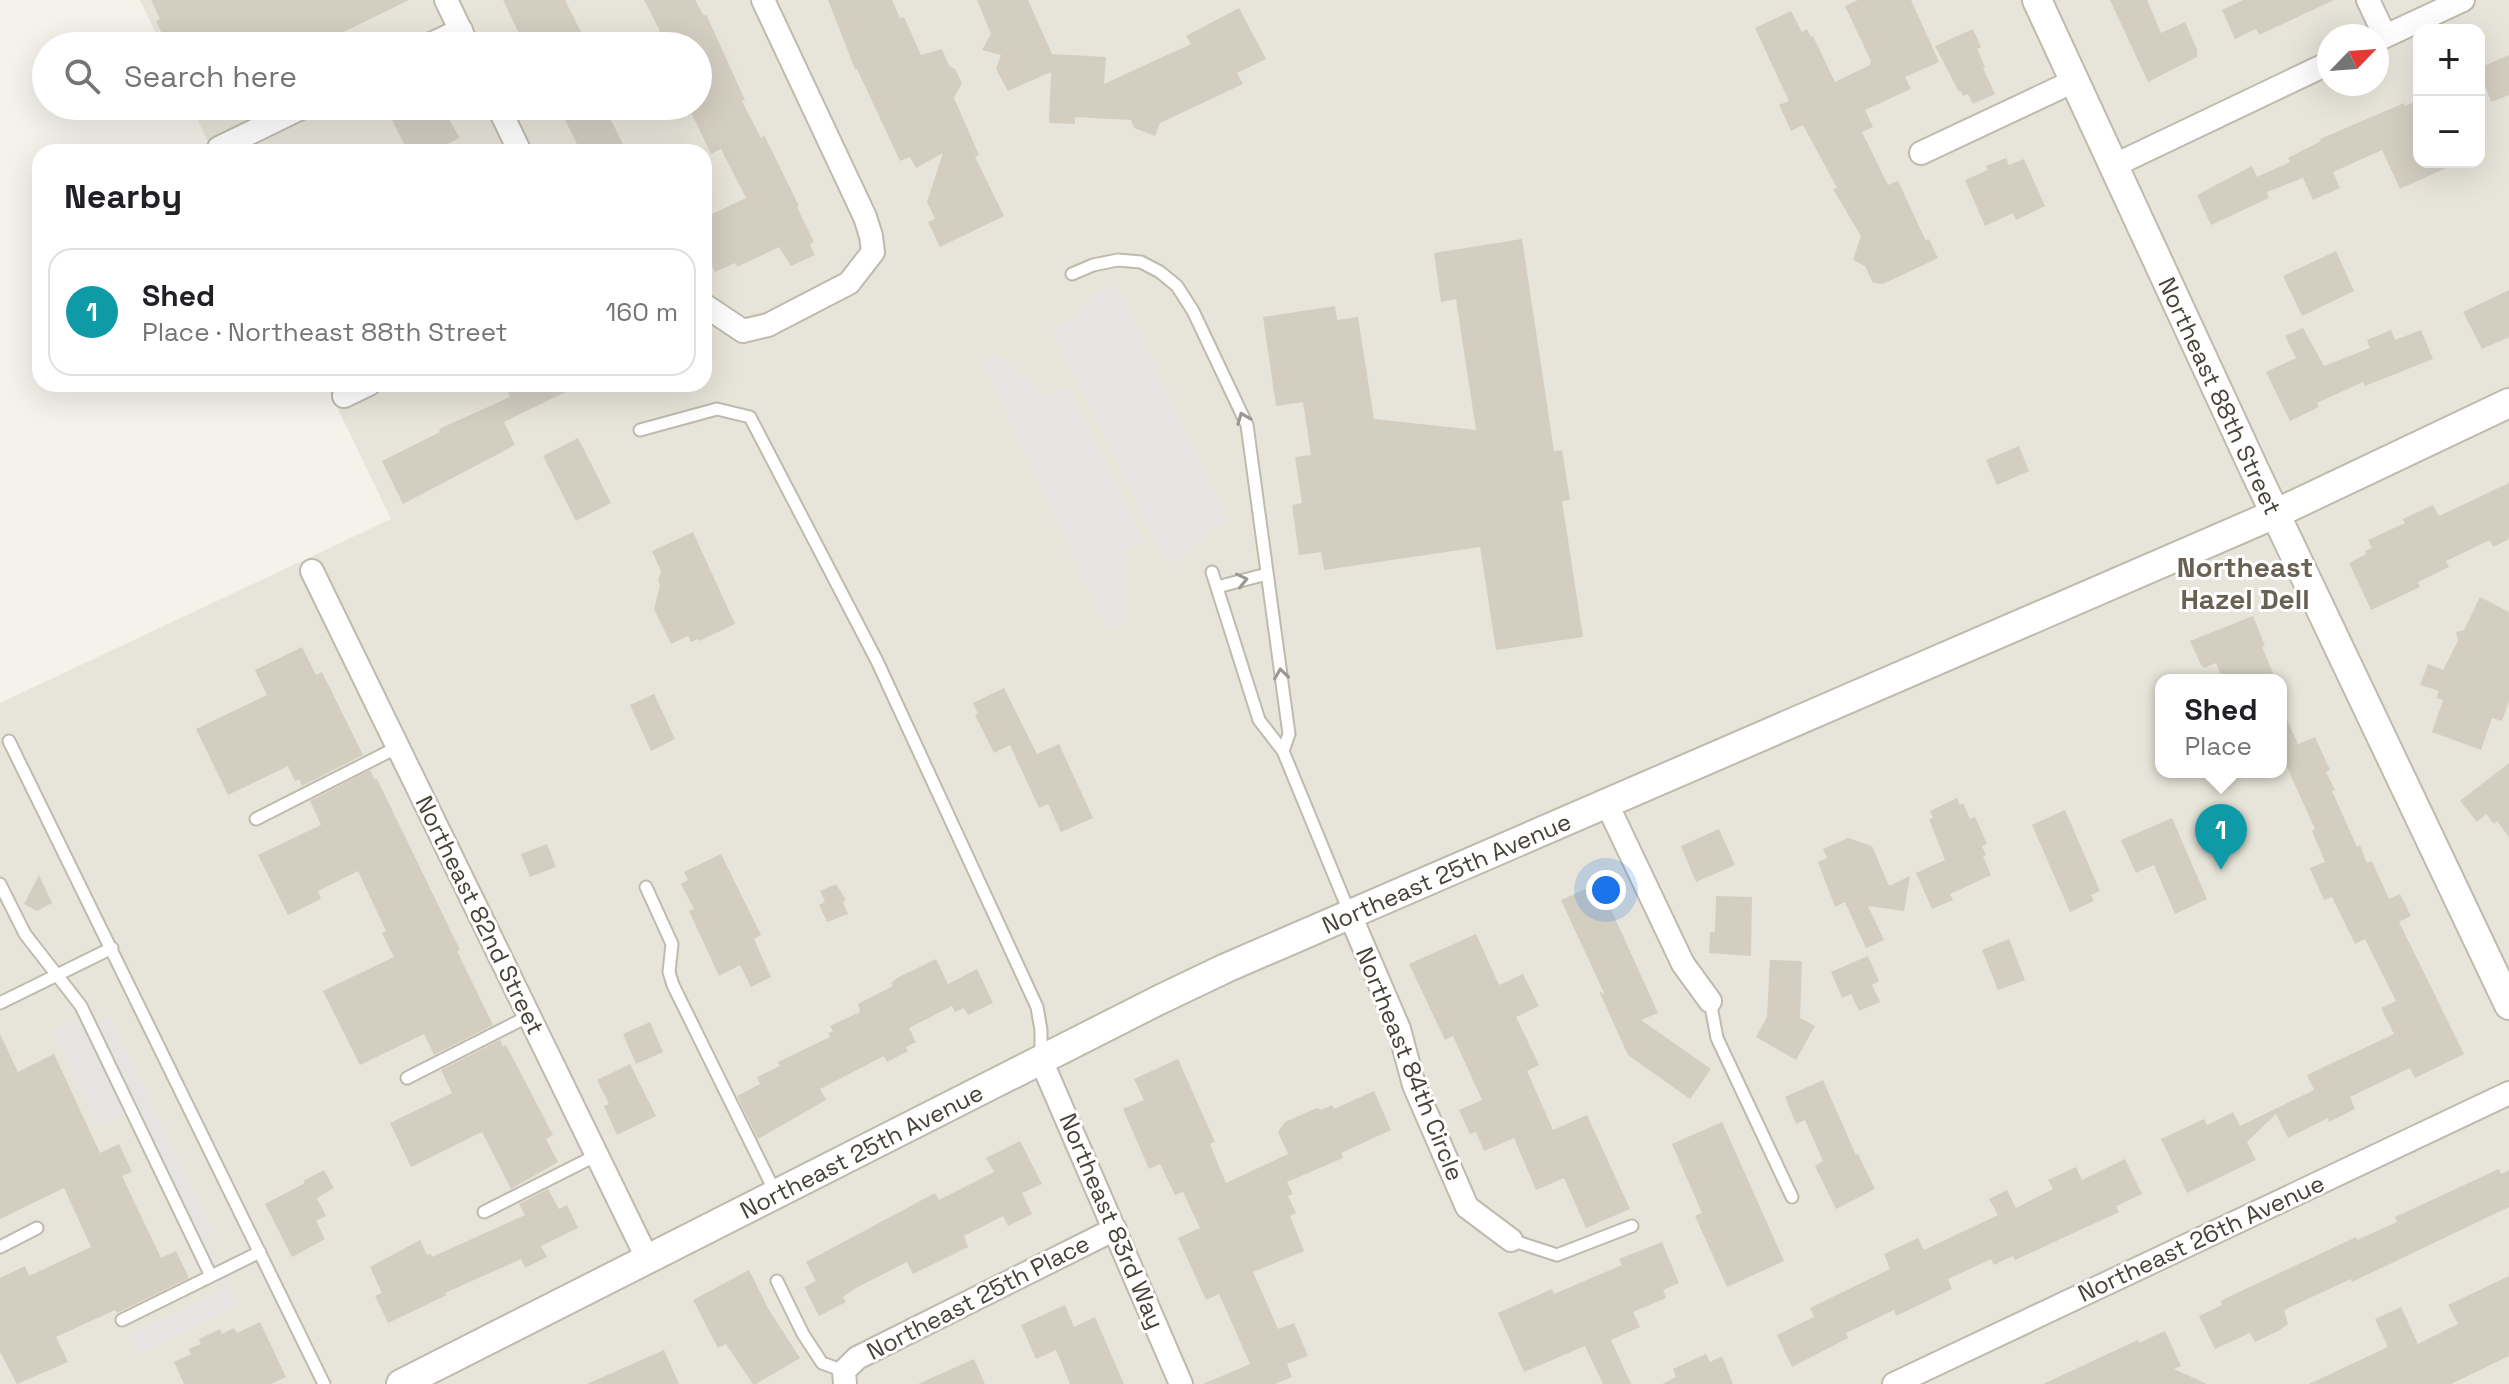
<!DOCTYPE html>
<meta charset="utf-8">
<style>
body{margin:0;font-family:"Space Grotesk",sans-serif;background:#f2f2f2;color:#202124}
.controls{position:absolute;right:24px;top:24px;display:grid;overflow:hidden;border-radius:16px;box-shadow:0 8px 32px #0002}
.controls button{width:72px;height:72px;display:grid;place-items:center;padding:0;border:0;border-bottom:2px solid #e0e0e0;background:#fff;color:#202124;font:40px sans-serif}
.compass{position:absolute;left:2317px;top:24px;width:72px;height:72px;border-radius:50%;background:#fff;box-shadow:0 8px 32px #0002;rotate:65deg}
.you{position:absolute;left:1606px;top:890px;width:28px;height:28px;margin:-20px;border:6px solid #fff;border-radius:50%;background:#1a73e8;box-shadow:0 0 0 12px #1a73e833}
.badge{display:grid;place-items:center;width:52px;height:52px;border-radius:50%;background:#111827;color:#fff;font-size:26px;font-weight:700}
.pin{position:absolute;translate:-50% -66px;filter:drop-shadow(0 2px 4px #0008)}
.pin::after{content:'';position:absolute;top:42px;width:28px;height:24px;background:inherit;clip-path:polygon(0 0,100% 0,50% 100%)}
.popup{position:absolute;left:2155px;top:674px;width:132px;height:104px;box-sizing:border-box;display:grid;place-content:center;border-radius:16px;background:#fff;filter:drop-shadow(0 2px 6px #0005);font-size:26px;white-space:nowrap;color:#757577}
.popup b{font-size:30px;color:#202124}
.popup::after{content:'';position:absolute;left:50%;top:100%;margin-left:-16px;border:16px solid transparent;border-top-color:#fff}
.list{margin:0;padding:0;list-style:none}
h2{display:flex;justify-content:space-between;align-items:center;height:104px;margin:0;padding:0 32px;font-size:34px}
h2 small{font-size:26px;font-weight:400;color:#757577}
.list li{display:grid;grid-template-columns:52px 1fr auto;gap:24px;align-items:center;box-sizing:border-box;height:128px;margin:0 16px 16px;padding:0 16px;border:2px solid #e0e0e0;border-radius:24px}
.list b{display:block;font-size:30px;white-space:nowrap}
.list p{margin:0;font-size:26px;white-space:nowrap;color:#757577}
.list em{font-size:26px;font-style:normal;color:#757577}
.icon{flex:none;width:44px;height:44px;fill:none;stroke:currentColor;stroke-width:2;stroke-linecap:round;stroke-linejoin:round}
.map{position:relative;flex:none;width:2509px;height:1384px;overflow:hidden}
.search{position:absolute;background:#fff;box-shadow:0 8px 32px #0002;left:32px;top:32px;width:680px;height:88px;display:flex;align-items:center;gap:20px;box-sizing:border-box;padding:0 28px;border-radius:44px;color:#757577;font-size:30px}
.panel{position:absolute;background:#fff;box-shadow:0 8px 32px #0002;left:32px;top:144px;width:680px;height:248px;border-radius:24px}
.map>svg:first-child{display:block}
.residential{fill:#e7e4d9;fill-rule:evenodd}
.parking{fill:#e6e4e2}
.building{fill:#d4cec1}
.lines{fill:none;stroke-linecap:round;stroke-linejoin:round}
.service-casing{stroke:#bebaae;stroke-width:15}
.minor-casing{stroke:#bebaae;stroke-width:26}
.tertiary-casing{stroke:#bebaae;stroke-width:32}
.service{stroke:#fff;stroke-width:11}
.minor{stroke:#fff;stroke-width:22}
.tertiary{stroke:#fff;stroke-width:28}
.oneway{stroke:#9a9892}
.labels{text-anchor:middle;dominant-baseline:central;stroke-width:6;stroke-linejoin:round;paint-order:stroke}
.street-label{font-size:24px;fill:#474339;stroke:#fff}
.quarter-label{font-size:28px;font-weight:bold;fill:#696152;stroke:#fff}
</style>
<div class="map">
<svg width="2509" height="1384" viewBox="0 0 2509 1384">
<rect width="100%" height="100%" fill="#f4f2eb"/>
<path class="residential" d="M140,0H2509V1384H0V703L391,519L326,384H704V152H213L191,106H698V46H162ZM2419,30H2479V162H2419ZM2329,36H2377V84H2329ZM2161,680H2281V772H2161Z"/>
<path class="parking" d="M1116,284L1229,522L1212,530L1188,554L1167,564L1052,329L1071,319L1097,294Z
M997,354L1048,399L1070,388L1144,542L1124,550L1123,621L1107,628L982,362Z
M109,1016L214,1233L206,1237L239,1306L138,1355L129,1336L224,1289L136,1108L99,1125L54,1031L72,1022L99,1021Z"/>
<path class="building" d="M151,0H409L321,43L319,38L302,46H168L156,21L160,19Z
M503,0H565L588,46H525Z
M644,0H695L704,16L706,14L745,100L742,101L761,138L764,135L799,206L797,207L814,242L810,244L815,255L791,266L779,247L737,267L735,263L715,272L704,248V218L746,198L721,149L711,154L688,106H698V46H630L660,31Z
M828,0H892L900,18L904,17L921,55L942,49L949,66L955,69L962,83L954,98L979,155L975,157L1004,216L940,247L928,222L935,219L927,202L943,153L916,168L910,157L900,161L857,69H855Z
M977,0H1028L1052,54L1106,57L1104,84L1191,44L1186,36L1239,8L1266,59L1237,73L1243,84L1160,123L1155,136L1134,128L1131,120L1075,117V124L1049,123L1051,72L1008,91L996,69L1001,55L982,50L991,34Z
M1858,0H1911L1939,62L1905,77L1911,89L1865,110L1873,127L1862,132L1888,185L1898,181L1926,241L1929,239L1938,258L1883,284L1873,283L1865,266L1853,260L1861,236L1833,189L1837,188L1803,125L1791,131L1779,105L1789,101L1755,28L1791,11L1802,32L1807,29L1811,37L1813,36L1835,82L1870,65L1871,61L1845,6Z
M2110,0H2147L2161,33L2185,22L2197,49V57L2148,82Z
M2243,0H2334L2259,35L2256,29L2235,39L2222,10Z
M1973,29L1981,47L1977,49L1985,67L1983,68L1995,94L1973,104L1968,94L1963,96L1961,91L1959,92L1935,46Z
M2509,55V95L2491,102L2479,68Z
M2419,100V162H2459L2400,189L2382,150L2333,172L2340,188L2313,200L2303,178L2267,192L2269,198L2211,225L2197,195L2252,166L2257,177L2290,162L2288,158L2321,141L2320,139L2404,103L2405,106Z
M385,106H441L460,138L431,152H408Z
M558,106H604L627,152H581Z
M2006,158L2009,165L2024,159L2045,206L2016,220L2013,213L1985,226L1965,180L1988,170L1986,166Z
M1522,239L1554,451L1562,450L1570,500L1562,501L1583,637L1496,650L1480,547L1324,570L1321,552L1299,555L1292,505L1302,503L1295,457L1311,455L1303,402L1276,406L1263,317L1335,306L1337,320L1358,317L1374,419L1476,430L1456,299L1441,302L1434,253Z
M2336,251L2354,291L2302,316L2283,276Z
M2509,290V337L2482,349L2463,312Z
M2303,328L2324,366L2370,348L2367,340L2391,330L2395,340L2421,330L2433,359L2365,386L2363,382L2317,403L2319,407L2290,421L2266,372L2296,358L2285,336Z
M504,384H582L504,422L515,445L403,504L382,461L440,432L439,429L510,397Z
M578,438L611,503L576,521L543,456Z
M2019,446L2029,471L1997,485L1986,460Z
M2509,483V539L2493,547L2490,540L2446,561L2449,567L2418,582L2420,587L2371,610L2349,563L2366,554L2365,551L2372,548L2368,540L2405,523L2403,519L2433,505L2439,516Z
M693,532L735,624L699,641L698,639L691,642L688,636L671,644L654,609L660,586L658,581L661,571L652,551Z
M2480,597L2509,612V701L2502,721L2492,718L2481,750L2432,732L2443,700L2436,698L2439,691L2420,685L2428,664L2443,670L2458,641L2456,632L2464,630Z
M2253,616L2265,646L2262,647L2276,680H2223L2216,663L2204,668L2201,665L2190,641Z
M302,647L316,675L322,672L363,755L302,786L299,779L295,781L288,766L228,795L196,729L267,695L255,670Z
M1004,688L1037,754L1059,744L1093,818L1061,832L1048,804L1039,808L1010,745L994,753L975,715L978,714L973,703Z
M654,694L675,739L651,751L630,705Z
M2281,707L2298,744L2315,737L2330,770L2326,772L2335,790L2332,791L2357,847L2360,845L2367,863L2372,861L2389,899L2400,894L2411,916L2399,922L2464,1054L2415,1078L2410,1068L2350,1097L2355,1109L2329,1122L2328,1118L2288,1138L2276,1114L2247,1142L2256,1160L2187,1193L2161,1139L2204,1119L2207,1125L2233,1112L2240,1126L2314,1090L2307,1075L2394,1034L2381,1008L2396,1001L2365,939L2355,944L2332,897L2324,900L2311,871L2310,868L2325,862L2312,831L2315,829L2281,754Z
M2509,763V837L2497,821L2494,824L2486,814L2477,822L2460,801Z
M370,770L375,780L377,779L460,950L457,951L493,1025L434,1055L424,1034L360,1065L323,991L394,957L382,933L386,931L358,871L318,891L321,899L288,915L258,855L321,825L310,801Z
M1957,798L1960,805L1963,803L1970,819L1975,817L1987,844L1982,846L1986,855L1983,856L1991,875L1950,894L1953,900L1932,909L1916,873L1945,860L1929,819L1933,818L1930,811Z
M2065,810L2100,891L2091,895L2094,901L2070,912L2032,825Z
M2172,818L2207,899L2175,914L2154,865L2136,873L2121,840Z
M1719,829L1735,865L1696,882L1681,846Z
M1848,838L1872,846L1889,886L1910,876L1904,911L1868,906L1884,940L1866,948L1845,902L1835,907L1818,862L1827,858L1823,849Z
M547,844L556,867L530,877L521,854Z
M721,854L761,935L754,939L771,977L751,987L740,965L719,976L689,911L694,909L681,884L688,880L684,872Z
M39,875L52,903L37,911L24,904Z
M1599,883L1658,1013L1641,1020L1711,1069L1690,1099L1628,1055L1599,991L1605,995L1561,900Z
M836,884L846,900L843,902L848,914L827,922L819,905L825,902L820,891Z
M1716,896L1752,897L1751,956L1709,953L1710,932H1715Z
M1476,934L1499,985L1523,974L1539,1006L1516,1017L1539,1065L1527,1071L1553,1130L1587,1115L1630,1209L1586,1228L1564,1178L1536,1190L1514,1138L1484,1151L1476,1132L1470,1134L1459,1110L1482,1100L1453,1036L1445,1040L1409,964Z
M2009,939L2025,980L1998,990L1982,950Z
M1868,956L1879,981L1872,985L1880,1002L1859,1011L1851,994L1842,998L1831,972Z
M936,959L948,984L977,969L993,1003L968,1015L964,1008L955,1012L952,1006L909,1028L916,1042L906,1047L908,1051L887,1062L884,1056L820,1089L826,1100L758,1139L737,1096L760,1084L757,1077L780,1066L778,1062L830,1037L828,1033L833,1031L830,1026L860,1012L858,1004L893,986L891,983L897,978Z
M1770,960L1802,961L1800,1018L1815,1026L1796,1060L1756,1037L1767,1017Z
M650,1022L663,1052L636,1064L623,1034Z
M0,1034L18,1072L54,1054L100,1153L119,1144L132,1172L122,1176L161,1258L176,1251L189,1278L117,1313L115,1310L56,1337L68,1362L17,1384L0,1352V1278L25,1266L29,1276L91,1247L64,1188L0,1219Z
M500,1040L503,1047L506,1045L553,1135L546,1139L558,1162L511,1189L482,1132L411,1167L390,1123L452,1093L441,1070Z
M1178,1059L1215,1142L1210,1144L1226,1183L1288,1154L1278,1132L1285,1122L1317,1108L1321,1110L1332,1105L1334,1109L1374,1091L1391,1130L1341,1153L1343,1158L1287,1182L1293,1194L1288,1196L1296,1213L1290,1216L1304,1251L1253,1272L1278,1329L1294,1323L1308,1356L1287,1364L1292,1377L1275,1384H1203L1250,1364L1219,1294L1206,1300L1178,1238L1200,1228L1183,1192L1175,1195L1160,1164L1149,1169L1123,1109L1144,1100L1134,1079Z
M630,1064L656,1116L617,1135L604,1106L609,1104L597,1080Z
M1823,1080L1856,1155L1858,1154L1875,1189L1836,1209L1815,1166L1823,1161L1805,1120L1796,1124L1785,1097Z
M1722,1122L1784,1261L1727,1287L1695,1216L1702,1213L1672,1144Z
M1020,1141L1042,1184L1022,1193L1032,1214L1008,1226L1003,1216L964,1236L968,1247L913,1274L907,1262L856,1288L843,1297L846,1302L819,1316L804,1287L816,1281L806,1262L935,1193L939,1200L994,1172L986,1158Z
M2125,1159L2142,1194L2116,1206L2119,1212L2015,1260L2013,1256L1994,1265L1991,1259L1948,1279L1952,1289L1896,1316L1894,1310L1846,1333L1848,1338L1792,1367L1777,1335L1814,1317L1810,1308L1890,1269L1884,1254L1918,1238L1924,1250L1998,1215L1989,1199L2007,1190L2016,1208L2053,1189L2048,1180L2076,1167L2082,1180Z
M2499,1169L2501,1174L2509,1170V1207L2352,1282L2351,1279L2284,1310L2288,1324L2278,1331L2255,1342L2250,1333L2215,1349L2199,1316L2222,1305L2220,1301L2356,1237L2357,1240L2397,1222L2395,1217Z
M324,1170L334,1188L317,1198L326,1216L316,1221L325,1239L292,1257L265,1204L305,1183L303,1181Z
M548,1189L559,1209L567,1205L578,1228L541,1246L547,1257L525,1268L521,1259L445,1293L447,1295L388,1323L375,1296L382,1293L370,1267L420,1240L427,1255L431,1254L432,1257L525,1215L519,1204Z
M1662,1242L1679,1283L1663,1290L1666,1298L1633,1312L1640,1327L1611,1340L1631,1384H1603L1585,1346L1524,1372L1498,1313L1552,1289L1554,1294L1622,1265L1619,1259Z
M749,1270L769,1310L800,1358L756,1384H753L726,1344L718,1348L693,1300Z
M2509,1276V1356L2451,1384H2309L2388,1347L2375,1319L2401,1307L2418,1344L2458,1324L2448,1305Z
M1065,1305L1074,1327L1095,1317L1124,1384H1070L1056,1350L1036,1359L1021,1325Z
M260,1322L286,1377L271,1384H184L174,1362L191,1354L188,1349L201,1344L199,1339L220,1329L222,1334L234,1328L237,1333Z
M2165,1331L2181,1366L2174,1369L2207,1384H2043L2138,1340L2139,1343Z
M664,1350L679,1384H587Z
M1706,1354L1710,1362L1722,1356L1733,1384H1662L1676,1377L1673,1369Z
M974,1359L985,1384H918Z"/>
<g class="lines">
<defs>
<path id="service" d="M1072,274L1093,265L1118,260L1141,262L1160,272L1177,286L1193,311L1247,425L1289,734L1283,751
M640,430L717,409L750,417L877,661L1037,1007L1041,1030V1056
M1212,572L1259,720L1283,751L1350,914
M1217,587L1267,574
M9,741L324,1384
M256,819L398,747
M0,884L25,934L81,1006L211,1276
M646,887L672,944L669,972L673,985L776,1194
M1710,1001L1717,1038L1792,1197
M0,1003L112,948
M407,1078L529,1016
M484,1212L597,1155
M1511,1240L1557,1255L1632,1226
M0,1247L37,1228
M777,1281L803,1334L822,1363L844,1371
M122,1320L260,1252"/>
<path id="minor" d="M446,0L468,46
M2368,0L2385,36
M2377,40L2463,0
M427,46L461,30
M498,106L520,152
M219,148L305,106
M1921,153L2074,81
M2113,166L2329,63
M704,305L743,331L768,325L849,283L873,252L871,236L865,217L763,0
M344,396L369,384
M312,571L648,1260
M1607,804L1683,964L1710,1001
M1350,915L1399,1029L1414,1085L1467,1207L1511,1240
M1041,1060L1181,1384
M845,1384L844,1371L857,1358L1115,1229
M1894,1384L2509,1093"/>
<g id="tertiary">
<path id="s1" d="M2037,0L2253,467L2509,1005"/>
<path id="s2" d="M401,1384L1159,1000L1226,968L2275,514L2509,403"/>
</g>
</defs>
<use href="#service" class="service-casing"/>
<use href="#minor" class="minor-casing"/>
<use href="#tertiary" class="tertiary-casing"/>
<use href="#service" class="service"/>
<use href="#minor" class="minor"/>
<use href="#tertiary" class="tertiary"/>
</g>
<defs><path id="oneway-chevron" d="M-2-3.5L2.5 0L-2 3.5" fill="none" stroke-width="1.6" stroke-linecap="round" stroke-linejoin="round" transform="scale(2)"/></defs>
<g class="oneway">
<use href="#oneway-chevron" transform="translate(1243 418) rotate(-111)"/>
<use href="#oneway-chevron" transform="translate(1242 580) rotate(-13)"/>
<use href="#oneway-chevron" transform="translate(1281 674) rotate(-98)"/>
</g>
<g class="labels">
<g class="street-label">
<text stroke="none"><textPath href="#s1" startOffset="436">Northeast 88th Street</textPath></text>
<text stroke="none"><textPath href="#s2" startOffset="1164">Northeast 25th Avenue</textPath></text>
<text transform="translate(480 915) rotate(64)">Northeast 82nd Street</text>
<text transform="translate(1410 1064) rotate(68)">Northeast 84th Circle</text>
<text stroke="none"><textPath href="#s2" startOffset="516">Northeast 25th Avenue</textPath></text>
<text transform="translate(1112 1221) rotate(67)">Northeast 83rd Way</text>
<text transform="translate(2201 1238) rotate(-25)">Northeast 26th Avenue</text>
<text transform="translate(978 1297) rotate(-27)">Northeast 25th Place</text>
</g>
<g class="quarter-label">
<text x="2245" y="567">Northeast<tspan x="2245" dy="32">Hazel Dell</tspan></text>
</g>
</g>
</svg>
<div class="controls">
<button>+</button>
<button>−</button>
</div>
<svg class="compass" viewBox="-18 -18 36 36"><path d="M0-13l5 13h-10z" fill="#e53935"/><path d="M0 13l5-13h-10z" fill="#757577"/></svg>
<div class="you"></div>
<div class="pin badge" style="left:2221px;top:870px;background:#0f9aa8">1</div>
<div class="popup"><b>Shed</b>Place</div>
<div class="search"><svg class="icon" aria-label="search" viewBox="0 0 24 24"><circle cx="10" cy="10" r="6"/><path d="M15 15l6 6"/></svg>Search here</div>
<section class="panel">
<h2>Nearby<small></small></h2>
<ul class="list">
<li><span class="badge" style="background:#0f9aa8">1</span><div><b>Shed</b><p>Place · Northeast 88th Street</p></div><em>160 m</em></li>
</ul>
</section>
</div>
